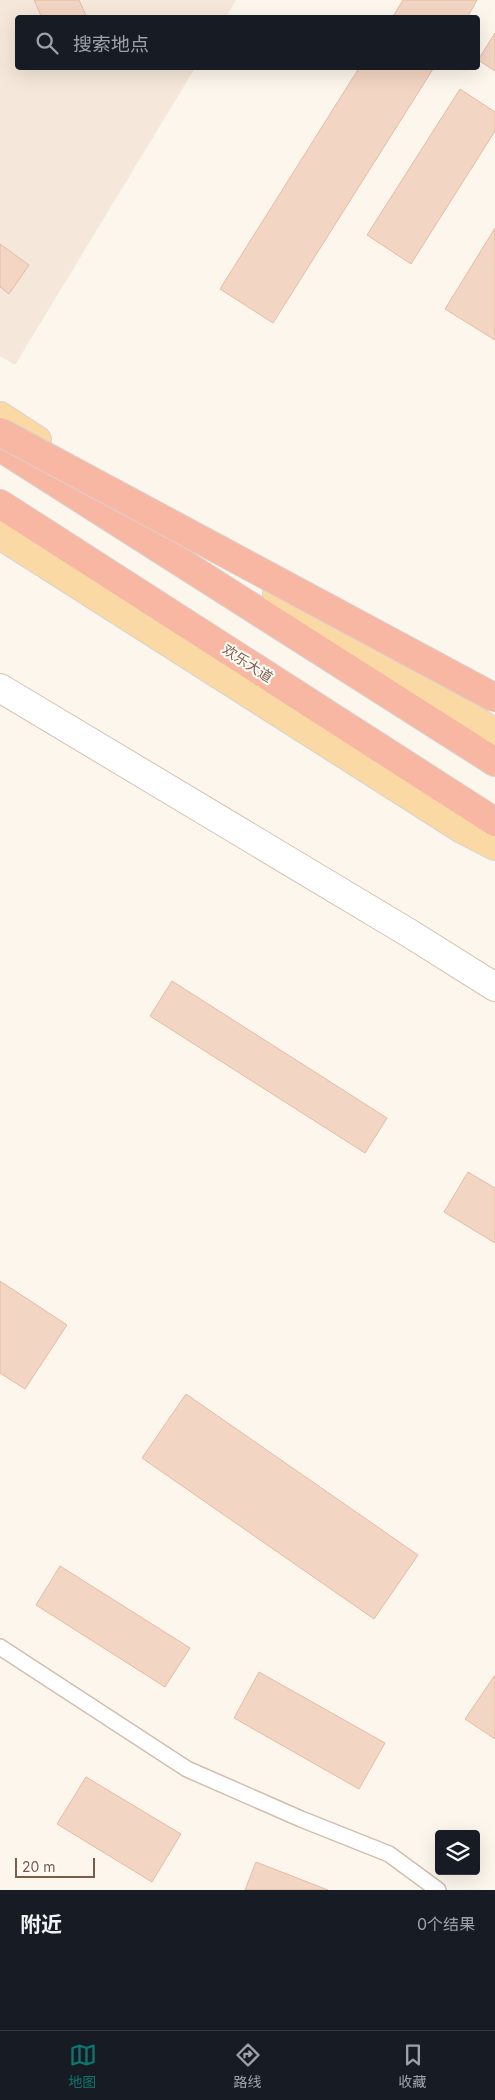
<!DOCTYPE html>
<html lang="zh">
<meta charset="utf-8">
<style>
body{margin:0;font-family:Inter,"Noto Sans SC",sans-serif;background:#20242c;color:#f1f3f6}
.controls{position:absolute;right:15px;bottom:15px;display:grid;overflow:hidden;border-radius:5px;box-shadow:0 5px 20px #0002}
.controls button{width:45px;height:45px;display:grid;place-items:center;padding:0;border:0;border-bottom:1px solid #363941;background:#171b24;color:#f1f3f6;font:25px sans-serif}
.scale{position:absolute;left:15px;bottom:12px;width:80px;box-sizing:border-box;padding-left:5px;border:2px solid #7a5c4d;border-top:0;font-size:14px;line-height:18px;white-space:nowrap;color:#7a5c4d;-webkit-text-stroke:4px #fffaf3;paint-order:stroke}
.list{margin:0;padding:0;list-style:none}
h2{display:flex;justify-content:space-between;align-items:center;height:65px;margin:0;padding:0 20px;font-size:21px}
h2 small{font-size:16px;font-weight:400;color:#9ea1a6}
.icon{flex:none;width:28px;height:28px;fill:none;stroke:currentColor;stroke-width:2;stroke-linecap:round;stroke-linejoin:round}
.map{position:relative;flex:none;width:495px;height:1890px;overflow:hidden}
.search{position:absolute;background:#171b24;box-shadow:0 5px 20px #0002;left:15px;right:15px;top:15px;height:55px;display:flex;align-items:center;gap:12px;box-sizing:border-box;padding:0 18px;border-radius:5px;color:#9ea1a6;font-size:19px}
.sheet{height:140px;background:#171b24}
nav{display:flex;justify-content:space-around;align-items:center;box-sizing:border-box;height:70px;border-top:1px solid #363941;background:#171b24;font-size:14px;color:#9ea1a6}
nav a{display:grid;justify-items:center;gap:2px}
nav .on{color:#0f766e}
.map>svg:first-child{display:block}
.residential{fill:#f5e8da}
.building{fill:#f3d5c3;stroke:#e6bba3}
.lines{fill:none;stroke-linecap:round;stroke-linejoin:round}
.lane-casing{stroke:#d1beb0;stroke-width:18}
.secondary-casing{stroke:#d6c0b0;stroke-width:30}
.primary-casing{stroke:#dad1cd;stroke-width:30}
.highway-casing{stroke:#dad1cd;stroke-width:30}
.lane{stroke:#fff;stroke-width:15}
.secondary{stroke:#fff;stroke-width:28}
.primary{stroke:#fbd9a5;stroke-width:28}
.highway{stroke:#f7b7a3;stroke-width:28}
.highway-bridge-casing{stroke:#dad1cd;stroke-width:30;stroke-linecap:butt}
.highway-bridge{stroke:#f7b7a3;stroke-width:28}
.labels{text-anchor:middle;dominant-baseline:central;stroke-width:4.5;stroke-linejoin:round;paint-order:stroke}
.street-label{font-size:14px;fill:#7a5c4d;stroke:#fffaf3}
</style>
<div class="map">
<svg width="495" height="1890" viewBox="0 0 495 1890">
<rect width="100%" height="100%" fill="#fdf6ec"/>
<path class="residential" d="M0,0H236L226,17L18,18V68H195L15,365L0,356Z"/>
<path class="building" d="M34,0H79L87,18H42Z
M403,0H477L467,18H398L394,15Z
M495,33V71L478,60Z
M359,68L433,69L273,323L220,289Z
M460,89L495,112V131L411,264L367,235Z
M495,228V340L445,309Z
M0,244L29,265L9,294L0,287Z
M172,981L387,1118L365,1153L150,1016Z
M468,1172L495,1188V1243L444,1212Z
M0,1281L67,1325L25,1389L0,1373Z
M186,1394L418,1555L374,1619L142,1458Z
M60,1566L190,1648L165,1687L36,1605Z
M259,1672L385,1743L359,1789L234,1718Z
M495,1675V1739L465,1719Z
M86,1777L181,1834L152,1882L57,1824Z
M256,1862L328,1890H245Z"/>
<g class="lines">
<defs>
<path id="lane" d="M0,1647L187,1769L301,1819L389,1854L438,1890"/>
<path id="secondary" d="M0,688L409,933L495,987"/>
<path id="primary" d="M0,416L37,440
M0,535L462,829L495,846
M277,593L495,733"/>
<path id="highway" d="M0,447L495,762
M0,504L495,822"/>
</defs>
<use href="#lane" class="lane-casing"/>
<use href="#secondary" class="secondary-casing"/>
<use href="#primary" class="primary-casing"/>
<use href="#highway" class="highway-casing"/>
<use href="#lane" class="lane"/>
<use href="#secondary" class="secondary"/>
<use href="#primary" class="primary"/>
<use href="#highway" class="highway"/>
<defs>
<path id="highway-bridge" d="M0,432L495,698"/>
</defs>
<use href="#highway-bridge" class="highway-bridge-casing"/>
<use href="#highway-bridge" class="highway-bridge"/>
</g>
<g class="labels">
<g class="street-label">
<text transform="translate(248 663) rotate(33)">欢乐大道</text>
</g>
</g>
</svg>
<div class="controls">
<button><svg class="icon" aria-label="layers" viewBox="0 0 24 24"><path d="M12 4l9 5-9 5-9-5zM3 14l9 5 9-5"/></svg></button>
</div>
<div class="scale">20 m</div>
<div class="search"><svg class="icon" aria-label="search" viewBox="0 0 24 24"><circle cx="10" cy="10" r="6"/><path d="M15 15l6 6"/></svg>搜索地点</div>
</div>
<section class="sheet">
<h2>附近<small>0个结果</small></h2>
<ul class="list">
</ul>
</section>
<nav>
<a class="on"><svg class="icon" aria-label="map" viewBox="0 0 24 24"><path d="M3 6l6-2 6 2 6-2v14l-6 2-6-2-6 2zM9 4v14M15 6v14"/></svg>地图</a>
<a><svg class="icon" aria-label="directions" viewBox="0 0 24 24"><path d="M12 3l9 9-9 9-9-9zM9 14v-3h6M13 9l2 2-2 2"/></svg>路线</a>
<a><svg class="icon" aria-label="saved" viewBox="0 0 24 24"><path d="M7 4h10v16l-5-4-5 4z"/></svg>收藏</a>
</nav>
